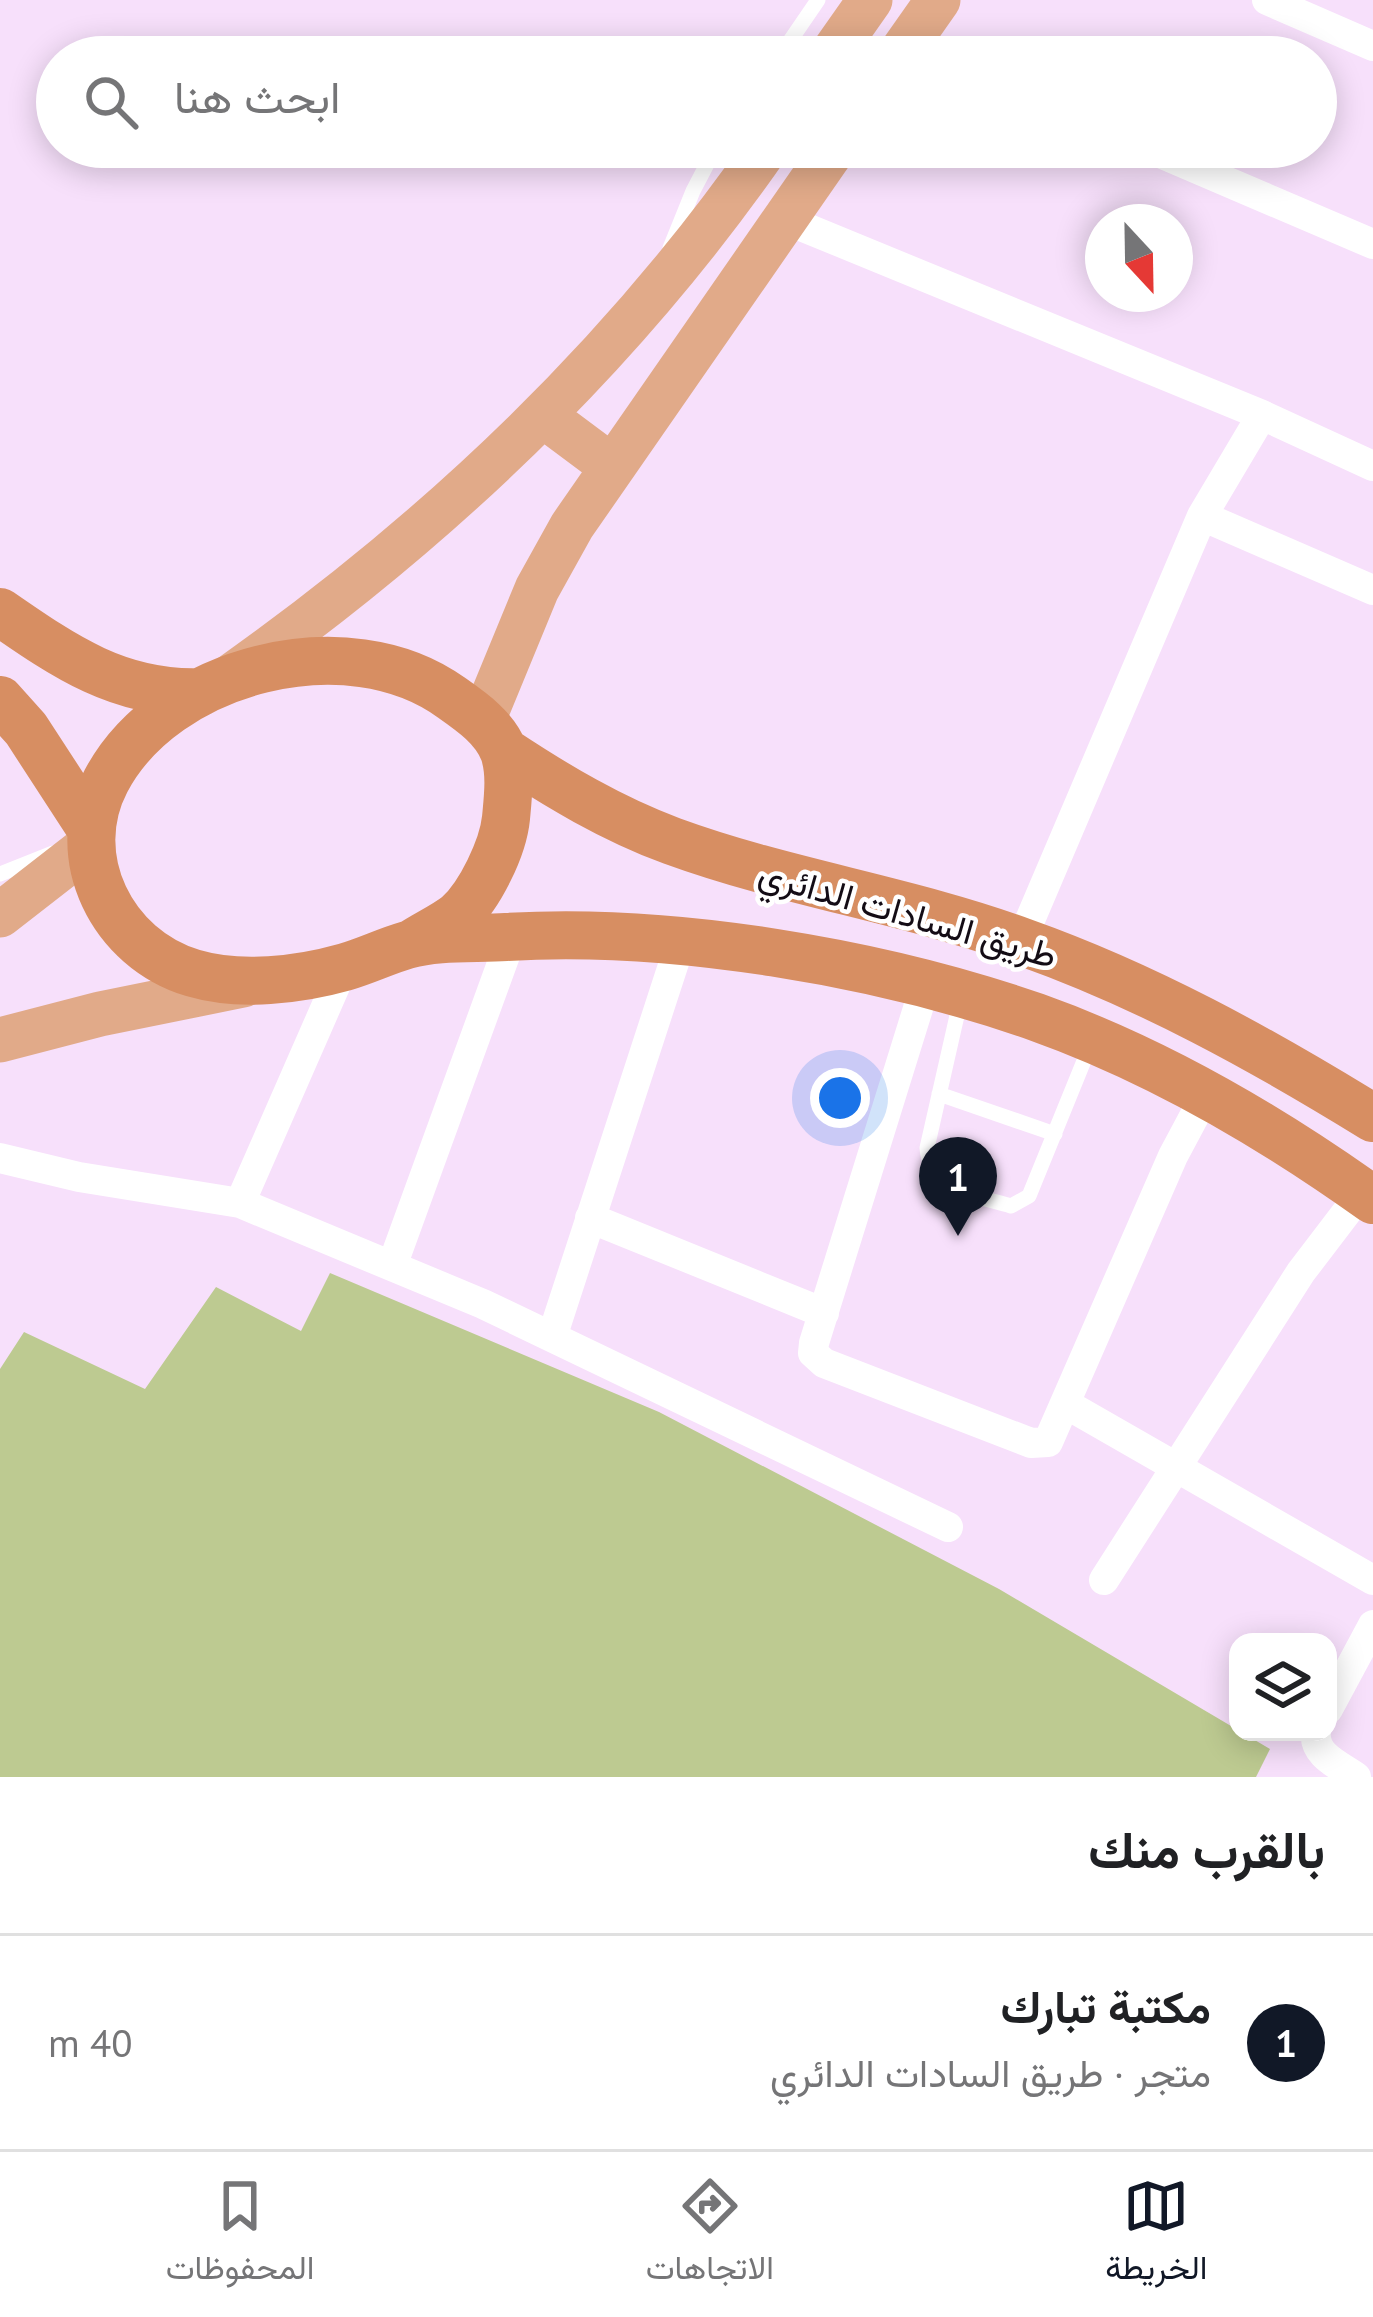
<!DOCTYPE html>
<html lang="ar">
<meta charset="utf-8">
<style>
body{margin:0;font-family:"PT Sans",Vazirmatn,sans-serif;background:#f6f6f6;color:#202124;direction:rtl}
.controls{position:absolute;right:36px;bottom:36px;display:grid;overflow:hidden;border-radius:24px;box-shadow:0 6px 30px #0003}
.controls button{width:108px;height:108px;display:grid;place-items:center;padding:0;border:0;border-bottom:3px solid #e0e0e0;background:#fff;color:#202124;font:60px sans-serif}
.compass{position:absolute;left:1085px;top:204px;width:108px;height:108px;border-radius:50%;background:#fff;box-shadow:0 6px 30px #0003;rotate:158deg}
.you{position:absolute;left:840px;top:1098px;width:42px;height:42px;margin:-30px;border:9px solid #fff;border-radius:50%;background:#1a73e8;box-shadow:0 0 0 18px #1a73e833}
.badge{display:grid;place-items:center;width:78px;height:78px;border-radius:50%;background:#111827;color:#fff;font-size:39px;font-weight:700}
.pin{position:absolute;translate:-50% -99px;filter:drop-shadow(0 3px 6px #0008)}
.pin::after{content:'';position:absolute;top:63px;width:42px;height:36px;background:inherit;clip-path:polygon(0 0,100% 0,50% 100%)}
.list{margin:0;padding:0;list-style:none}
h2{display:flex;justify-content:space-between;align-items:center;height:156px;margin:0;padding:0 48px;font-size:51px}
h2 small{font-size:39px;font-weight:400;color:#757577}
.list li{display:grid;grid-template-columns:78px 1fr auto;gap:36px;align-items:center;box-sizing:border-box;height:216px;padding:0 48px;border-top:3px solid #e0e0e0}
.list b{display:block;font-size:45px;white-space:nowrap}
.list p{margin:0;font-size:39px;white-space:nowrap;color:#757577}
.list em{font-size:39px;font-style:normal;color:#757577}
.icon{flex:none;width:66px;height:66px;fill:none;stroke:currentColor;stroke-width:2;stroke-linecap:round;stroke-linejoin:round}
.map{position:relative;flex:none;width:1373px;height:1777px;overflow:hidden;direction:ltr}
.search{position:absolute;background:#fff;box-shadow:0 6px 30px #0003;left:36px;right:36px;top:36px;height:132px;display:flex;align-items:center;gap:30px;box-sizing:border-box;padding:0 42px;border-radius:66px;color:#757577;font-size:45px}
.sheet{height:372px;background:#fff}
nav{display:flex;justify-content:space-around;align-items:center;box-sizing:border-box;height:168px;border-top:3px solid #e0e0e0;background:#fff;font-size:33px;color:#757577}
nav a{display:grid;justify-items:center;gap:6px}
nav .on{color:#111827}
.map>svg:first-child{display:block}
.green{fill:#bdca91}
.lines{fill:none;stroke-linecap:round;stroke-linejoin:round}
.service{stroke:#fff;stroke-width:15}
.minor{stroke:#fff;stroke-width:30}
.primary{stroke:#e1aa89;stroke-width:45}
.trunk{stroke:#d78e62;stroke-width:48}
.labels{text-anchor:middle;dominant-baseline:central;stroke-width:9;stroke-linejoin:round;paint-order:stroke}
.street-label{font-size:36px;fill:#130c15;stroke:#fff}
</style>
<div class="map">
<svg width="1373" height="1777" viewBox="0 0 1373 1777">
<rect width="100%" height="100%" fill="#f7e0fb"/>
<path class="green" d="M330,1273L659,1412L999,1589L1270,1749L1256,1777H0V1369L24,1332L145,1389L216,1287L301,1331Z"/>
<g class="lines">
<path class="service" d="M779,57L818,0
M670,248L693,191L716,147
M0,874L53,853
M961,998L927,1148C930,1193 975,1195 1011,1206L1029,1196L1090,1046
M939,1094L1055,1134"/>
<path class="minor" d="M1267,0L1373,46
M1146,147L1373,244
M784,219L1262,415L1373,466
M1202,516L1373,590
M1021,941L1202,516L1262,415
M925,986L814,1343L813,1353L824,1363L1031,1443L1048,1442L1173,1156L1205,1096
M0,1158L79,1177L240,1203L483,1304L948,1527
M240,1203L343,968
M590,1218L824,1313
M392,1266L512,936
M552,1337L681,941
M1066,1404L1373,1580
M1104,1580L1301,1272L1362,1192
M1328,1709L1373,1625
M1316,1732C1313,1755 1339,1765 1356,1777"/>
<path class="primary" d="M830,57L870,0
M898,57L938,0
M544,416L611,466
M230,677C438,530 621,357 767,147
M483,720L537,589L572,526L835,147
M0,915L90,845
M0,1040L100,1014L243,985"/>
<path class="trunk" d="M0,612C65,657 120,695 201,692
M0,700L26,729L91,829
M504,751C557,786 612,819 672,841C787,883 909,900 1023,942C1147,986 1261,1049 1373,1118
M411,944C426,934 444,926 458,915C480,895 503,848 506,818C508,797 511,773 504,752C495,728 472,712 452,698C348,622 165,669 106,781C66,857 112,949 193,973C240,987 299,980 345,967C366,961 386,951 407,945C437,936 475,939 506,937C671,927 879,962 1036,1017C1154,1059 1271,1127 1373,1200"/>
</g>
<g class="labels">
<g class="street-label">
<text transform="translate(908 913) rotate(16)">طريق السادات الدائري</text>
</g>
</g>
</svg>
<div class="controls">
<button><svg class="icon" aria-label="layers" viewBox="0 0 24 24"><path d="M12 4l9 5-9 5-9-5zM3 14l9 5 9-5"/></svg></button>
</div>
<svg class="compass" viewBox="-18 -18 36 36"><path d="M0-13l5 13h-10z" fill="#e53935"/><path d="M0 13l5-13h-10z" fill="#757577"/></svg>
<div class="you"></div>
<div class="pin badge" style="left:958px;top:1236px">1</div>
<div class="search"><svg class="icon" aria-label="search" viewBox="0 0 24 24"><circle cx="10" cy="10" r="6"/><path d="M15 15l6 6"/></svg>ابحث هنا</div>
</div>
<section class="sheet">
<h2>بالقرب منك<small></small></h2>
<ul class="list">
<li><span class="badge">1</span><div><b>مكتبة تبارك</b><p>متجر · طريق السادات الدائري</p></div><em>40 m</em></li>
</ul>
</section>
<nav>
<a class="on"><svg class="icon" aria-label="map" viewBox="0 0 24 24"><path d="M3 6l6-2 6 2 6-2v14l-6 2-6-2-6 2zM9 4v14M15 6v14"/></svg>الخريطة</a>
<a><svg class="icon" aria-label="directions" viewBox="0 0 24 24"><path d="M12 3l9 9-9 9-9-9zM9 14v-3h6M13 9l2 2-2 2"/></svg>الاتجاهات</a>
<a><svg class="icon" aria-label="saved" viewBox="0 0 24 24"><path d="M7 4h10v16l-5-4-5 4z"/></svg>المحفوظات</a>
</nav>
